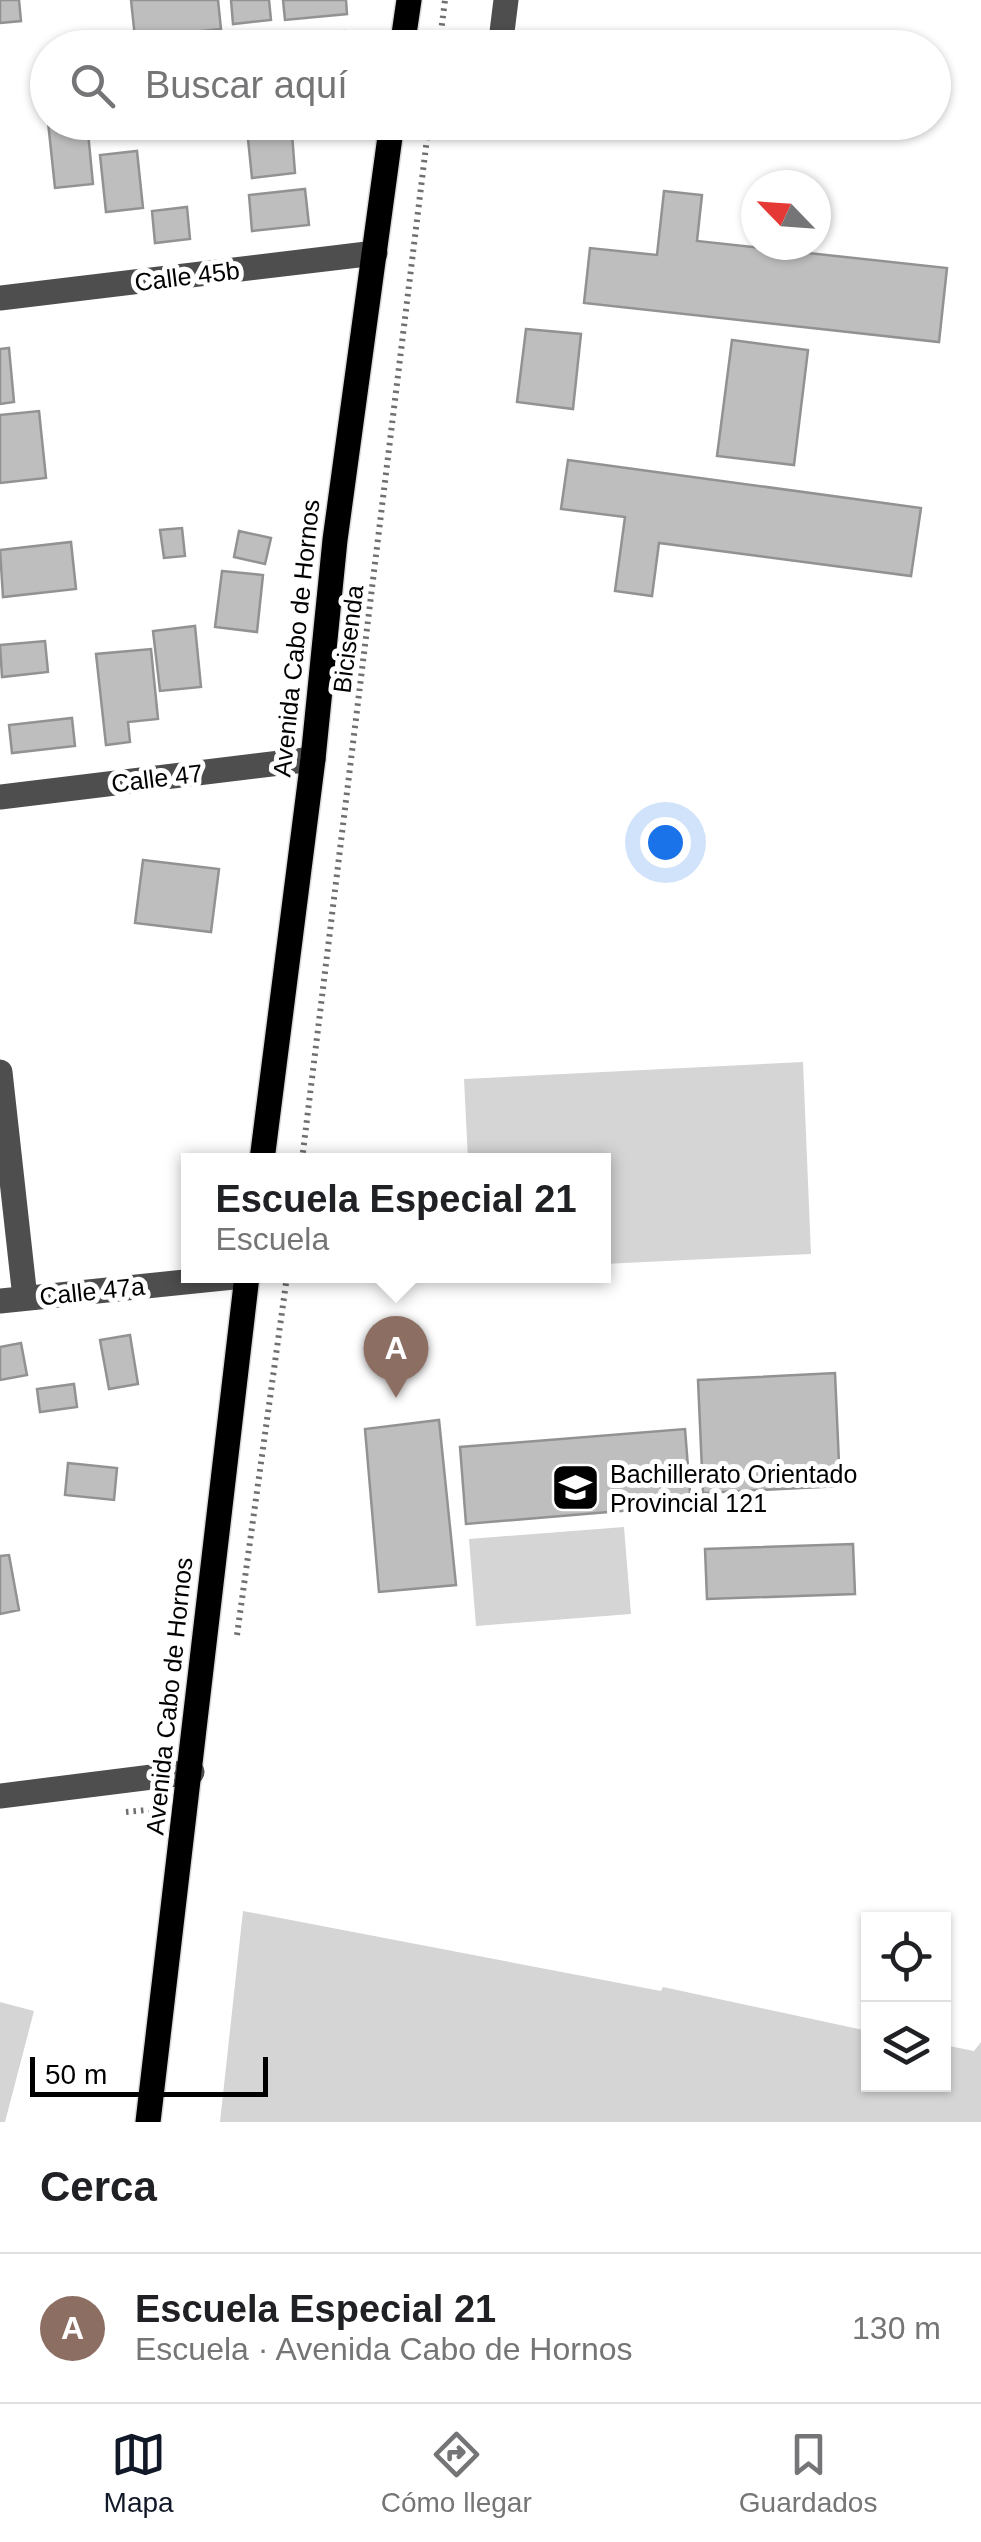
<!DOCTYPE html>
<html lang="es">
<meta charset="utf-8">
<style>
body{margin:0;font-family:Arial,sans-serif;background:#f2f2f2;color:#202124}
.controls{position:absolute;right:30px;bottom:30px;display:grid;overflow:hidden;border-radius:0px;box-shadow:0 2px 8px #0004}
.controls button{width:90px;height:90px;display:grid;place-items:center;padding:0;border:0;border-bottom:2px solid #e0e0e0;background:#fff;color:#202124;font:50px sans-serif}
.compass{position:absolute;left:741px;top:170px;width:90px;height:90px;border-radius:50%;background:#fff;box-shadow:0 2px 8px #0004;rotate:295deg}
.scale{position:absolute;left:30px;bottom:25px;width:238px;box-sizing:border-box;padding-left:10px;border:5px solid #000;border-top:0;font-size:28px;line-height:35px;white-space:nowrap;color:#000;-webkit-text-stroke:8px #fff;paint-order:stroke}
.you{position:absolute;left:665px;top:842px;width:35px;height:35px;margin:-25px;border:8px solid #fff;border-radius:50%;background:#1a73e8;box-shadow:0 0 0 15px #1a73e833}
.badge{display:grid;place-items:center;width:65px;height:65px;border-radius:50%;background:#111827;color:#fff;font-size:32px;font-weight:700}
.pin{position:absolute;translate:-50% -82px;filter:drop-shadow(0 2px 5px #0008)}
.pin::after{content:'';position:absolute;top:52px;width:35px;height:30px;background:inherit;clip-path:polygon(0 0,100% 0,50% 100%)}
.popup{position:absolute;left:181px;top:1153px;width:430px;height:130px;box-sizing:border-box;display:grid;place-content:center;border-radius:0px;background:#fff;filter:drop-shadow(0 2px 8px #0005);font-size:32px;white-space:nowrap;color:#757577}
.popup b{font-size:38px;color:#202124}
.popup::after{content:'';position:absolute;left:50%;top:100%;margin-left:-20px;border:20px solid transparent;border-top-color:#fff}
.list{margin:0;padding:0;list-style:none}
h2{display:flex;justify-content:space-between;align-items:center;height:130px;margin:0;padding:0 40px;font-size:42px}
h2 small{font-size:32px;font-weight:400;color:#757577}
.list li{display:grid;grid-template-columns:65px 1fr auto;gap:30px;align-items:center;box-sizing:border-box;height:150px;padding:0 40px;border-top:2px solid #e0e0e0}
.list b{display:block;font-size:38px;white-space:nowrap}
.list p{margin:0;font-size:32px;white-space:nowrap;color:#757577}
.list em{font-size:32px;font-style:normal;color:#757577}
.icon{flex:none;width:55px;height:55px;fill:none;stroke:currentColor;stroke-width:2;stroke-linecap:round;stroke-linejoin:round}
.map{position:relative;flex:none;width:981px;height:2122px;overflow:hidden}
.search{position:absolute;background:#fff;box-shadow:0 2px 8px #0004;left:30px;right:30px;top:30px;height:110px;display:flex;align-items:center;gap:25px;box-sizing:border-box;padding:0 35px;border-radius:55px;color:#757577;font-size:38px}
.sheet{height:280px;background:#fff}
nav{display:flex;justify-content:space-around;align-items:center;box-sizing:border-box;height:140px;border-top:2px solid #e0e0e0;background:#fff;font-size:28px;color:#757577}
nav a{display:grid;justify-items:center;gap:5px}
nav .on{color:#111827}
.map>svg:first-child{display:block}
.green{fill:#d5d5d5}
.building{fill:#bebebe;stroke:#929292;stroke-width:2.5}
.lines{fill:none;stroke-linecap:round;stroke-linejoin:round}
.major-casing{stroke:#dbdbdb;stroke-width:28}
.path{stroke:#707070;stroke-width:6;stroke-dasharray:2.5 5;stroke-linecap:butt}
.minor{stroke:#4e4e4e;stroke-width:25}
.major{stroke:#000;stroke-width:25}
.labels{text-anchor:middle;dominant-baseline:central;stroke-width:10;stroke-linejoin:round;paint-order:stroke}
.street-label{font-size:25px;fill:#000;stroke:#fff}
.poi-label{font-size:25px;fill:#000;stroke:#fff;text-anchor:start}
</style>
<div class="map">
<svg width="981" height="2122" viewBox="0 0 981 2122">
<rect width="100%" height="100%" fill="#fff"/>
<path class="green" d="M803,1062L811,1254L604,1264V1160H468L464,1079Z
M624,1527L631,1614L476,1626L469,1539Z
M243,1911L661,1991L663,1987L868,2031V2084H944V2045L974,2051L981,2042V2122H220Z
M0,2002L34,2011L5,2122H0Z"/>
<path class="building" d="M0,0H19L21,21L0,23Z
M131,0H218L221,29L135,38Z
M231,0H269L271,20L233,24Z
M283,0H346L347,14L285,20Z
M344,31L346,48H276V38Z
M48,122H87L93,184L55,188Z
M292,134L295,173L252,178L248,139Z
M137,151L143,208L106,212L100,155Z
M305,189L309,225L252,231L249,195Z
M664,191L702,195L697,241L947,268L939,342L584,303L590,248L657,255Z
M187,207L190,239L155,243L152,211Z
M526,329L581,334L573,409L517,402Z
M732,340L808,350L794,465L717,456Z
M9,348L14,402L0,404V349Z
M39,411L46,478L0,483V415Z
M568,460L921,508L911,576L659,543L652,596L615,591L625,517L561,509Z
M182,528L185,556L164,558L160,530Z
M239,531L271,538L265,564L234,557Z
M71,542L76,589L3,597L0,550Z
M222,571L263,575L257,632L215,627Z
M195,626L201,687L160,691L153,631Z
M45,641L48,672L2,677L0,645Z
M151,649L158,719L128,722L130,742L106,745L96,654Z
M72,718L75,746L12,753L9,725Z
M143,860L219,869L211,932L135,923Z
M130,1335L138,1384L109,1389L100,1340Z
M21,1343L27,1375L0,1380V1347Z
M835,1373L840,1486L703,1493L698,1380Z
M74,1384L77,1407L40,1412L37,1389Z
M439,1420L456,1585L379,1592L365,1429Z
M685,1429L691,1505L466,1524L460,1447Z
M68,1463L117,1468L114,1500L65,1495Z
M853,1544L855,1594L707,1599L705,1549Z
M9,1555L19,1610L0,1614V1556Z"/>
<g class="lines">
<defs>
<path id="major" d="M402,48L409,0
M262,1160L313,759L335,540L392,122
M148,2122L247,1276"/>
</defs>
<use href="#major" class="major-casing"/>
<path class="path" d="M439,48L445,0
M302,1160L429,122
M237,1635L287,1276
M126,1812L158,1809"/>
<path class="minor" d="M500,48L506,0
M0,298L375,253
M0,797L313,759
M0,1072L25,1298
M0,1301L243,1276
M0,1796L192,1772"/>
<use href="#major" class="major"/>
</g>
<defs>
<symbol id="school-square" viewBox="-11 -11 22 22"><rect x="-9" y="-9" width="18" height="18" rx="4" fill="#000" stroke="#fff"/><path d="M0-5L7-2L0 1L-7-2ZM-4 1L0 2.5L4 1V4Q0 6-4 4Z" fill="#fff"/></symbol>
</defs>
<g fill-rule="evenodd">
<use href="#school-square" x="548" y="1460" width="55" height="55"/>
</g>
<g class="labels">
<g class="street-label">
<text transform="translate(187 276) rotate(-7)">Calle 45b</text>
<text transform="translate(296 638) rotate(-84)">Avenida Cabo de Hornos</text>
<text transform="translate(348 639) rotate(-83)">Bicisenda</text>
<text transform="translate(157 778) rotate(-7)">Calle 47</text>
<text transform="translate(92 1291) rotate(-6)">Calle 47a</text>
<text transform="translate(169 1696) rotate(-84)">Avenida Cabo de Hornos</text>
</g>
<g class="poi-label">
<text x="610" y="1474">Bachillerato Orientado<tspan x="610" dy="29">Provincial 121</tspan></text>
</g>
</g>
</svg>
<div class="controls">
<button><svg class="icon" aria-label="locate" viewBox="0 0 24 24"><circle cx="12" cy="12" r="6"/><path d="M12 2v4M12 18v4M2 12h4M18 12h4"/></svg></button>
<button><svg class="icon" aria-label="layers" viewBox="0 0 24 24"><path d="M12 4l9 5-9 5-9-5zM3 14l9 5 9-5"/></svg></button>
</div>
<svg class="compass" viewBox="-18 -18 36 36"><path d="M0-13l5 13h-10z" fill="#e53935"/><path d="M0 13l5-13h-10z" fill="#757577"/></svg>
<div class="scale">50 m</div>
<div class="you"></div>
<div class="pin badge" style="left:396px;top:1398px;background:#8d6e63">A</div>
<div class="popup"><b>Escuela Especial 21</b>Escuela</div>
<div class="search"><svg class="icon" aria-label="search" viewBox="0 0 24 24"><circle cx="10" cy="10" r="6"/><path d="M15 15l6 6"/></svg>Buscar aquí</div>
</div>
<section class="sheet">
<h2>Cerca<small></small></h2>
<ul class="list">
<li><span class="badge" style="background:#8d6e63">A</span><div><b>Escuela Especial 21</b><p>Escuela · Avenida Cabo de Hornos</p></div><em>130 m</em></li>
</ul>
</section>
<nav>
<a class="on"><svg class="icon" aria-label="map" viewBox="0 0 24 24"><path d="M3 6l6-2 6 2 6-2v14l-6 2-6-2-6 2zM9 4v14M15 6v14"/></svg>Mapa</a>
<a><svg class="icon" aria-label="directions" viewBox="0 0 24 24"><path d="M12 3l9 9-9 9-9-9zM9 14v-3h6M13 9l2 2-2 2"/></svg>Cómo llegar</a>
<a><svg class="icon" aria-label="saved" viewBox="0 0 24 24"><path d="M7 4h10v16l-5-4-5 4z"/></svg>Guardados</a>
</nav>
